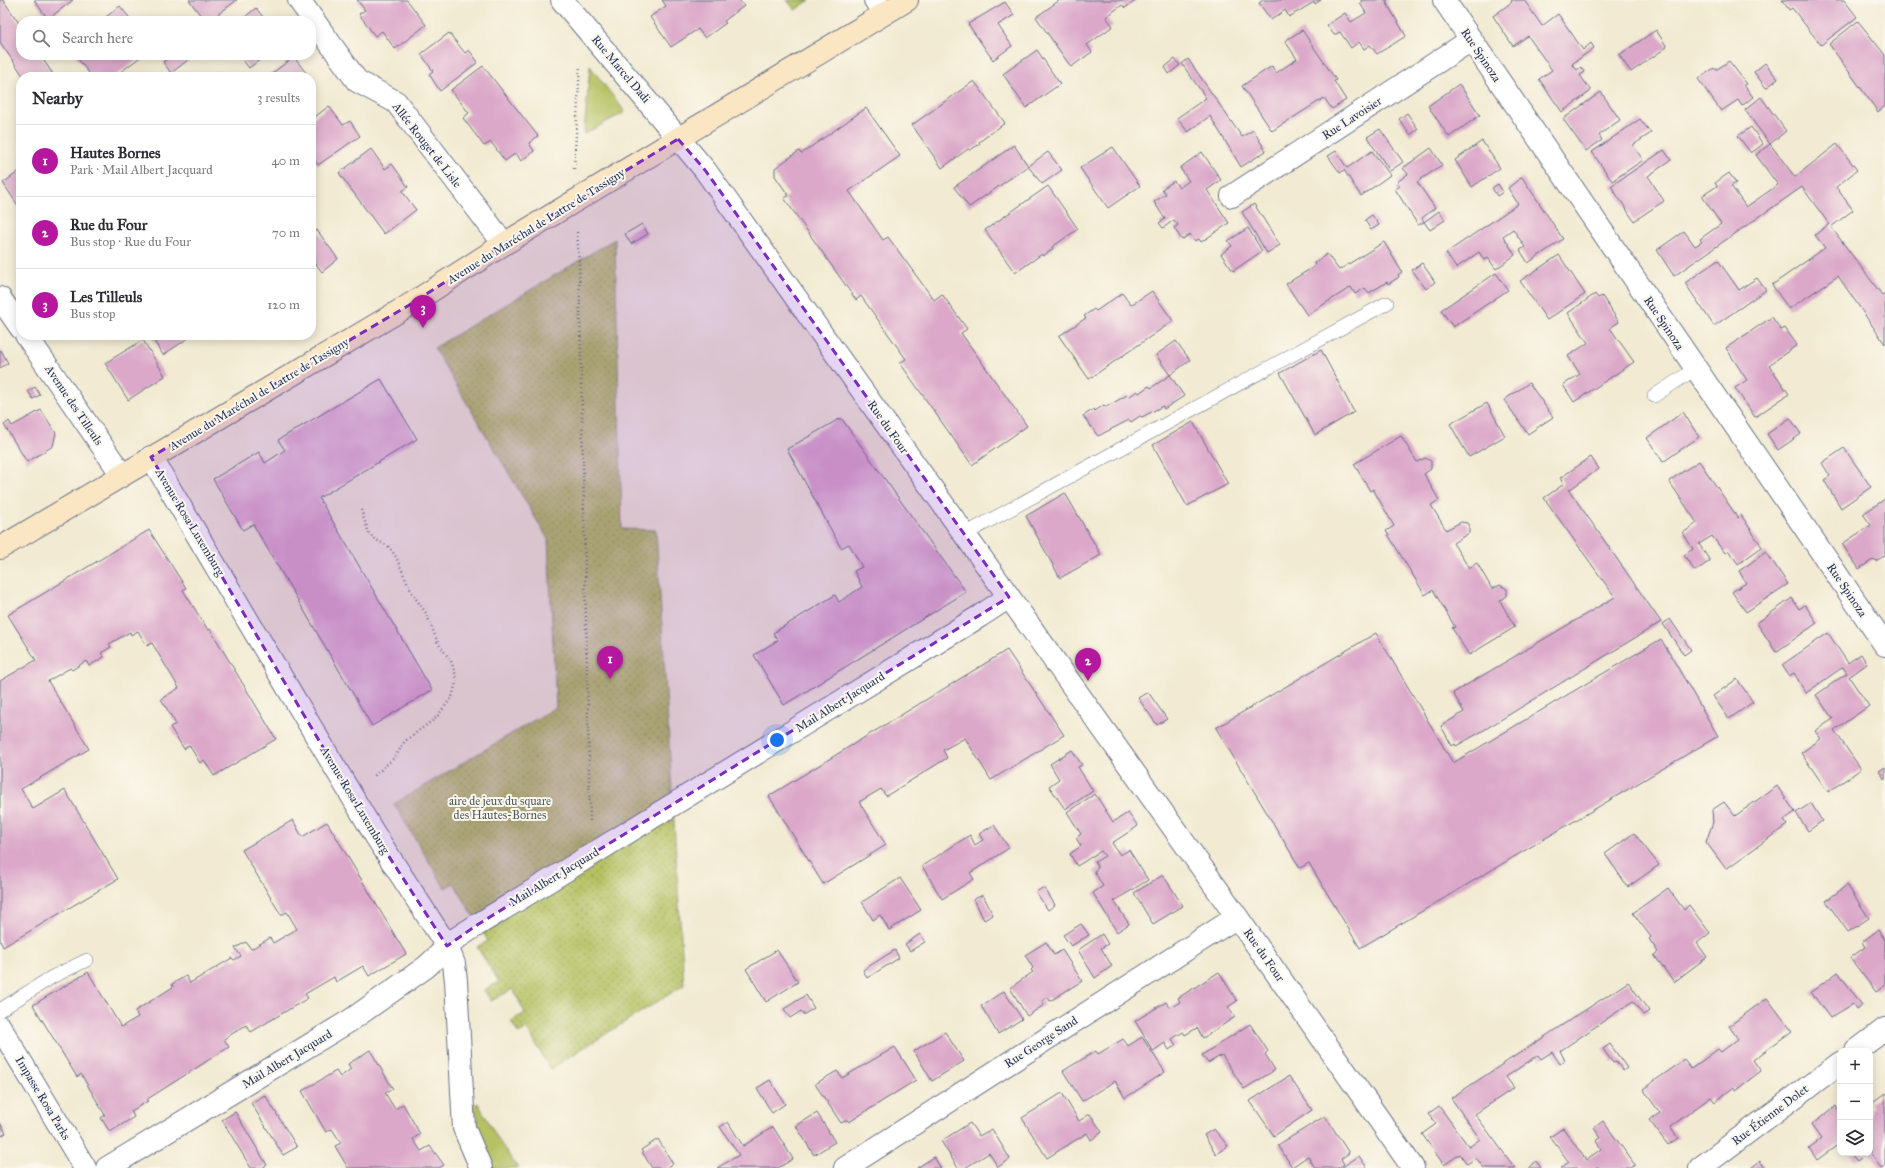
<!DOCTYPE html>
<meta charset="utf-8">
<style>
body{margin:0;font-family:"IM FELL Great Primer",serif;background:#f2f2f3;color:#2b2b33}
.controls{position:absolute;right:12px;bottom:12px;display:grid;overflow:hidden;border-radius:8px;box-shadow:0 2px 10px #0003}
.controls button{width:36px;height:36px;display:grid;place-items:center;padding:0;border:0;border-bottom:1px solid #e1e1e2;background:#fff;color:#2b2b33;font:20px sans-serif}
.you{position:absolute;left:777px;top:740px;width:14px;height:14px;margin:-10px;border:3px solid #fff;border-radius:50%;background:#1a73e8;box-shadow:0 0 0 6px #1a73e833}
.badge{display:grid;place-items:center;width:26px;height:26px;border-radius:50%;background:#b5179e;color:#fff;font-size:13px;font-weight:700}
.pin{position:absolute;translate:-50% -33px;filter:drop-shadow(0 1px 2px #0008)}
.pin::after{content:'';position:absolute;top:21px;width:14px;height:12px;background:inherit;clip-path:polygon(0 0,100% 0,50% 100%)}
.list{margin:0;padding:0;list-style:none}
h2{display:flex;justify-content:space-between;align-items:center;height:52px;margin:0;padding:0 16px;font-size:17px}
h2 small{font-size:13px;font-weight:400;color:#7c7c81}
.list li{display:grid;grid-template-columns:26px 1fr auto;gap:12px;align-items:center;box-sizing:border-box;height:72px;padding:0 16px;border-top:1px solid #e1e1e2}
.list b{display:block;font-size:15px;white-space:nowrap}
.list p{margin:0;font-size:13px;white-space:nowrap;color:#7c7c81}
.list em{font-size:13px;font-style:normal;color:#7c7c81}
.icon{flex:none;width:22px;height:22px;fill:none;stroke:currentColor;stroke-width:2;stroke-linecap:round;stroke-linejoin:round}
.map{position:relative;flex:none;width:1885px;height:1168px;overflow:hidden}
.search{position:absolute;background:#fff;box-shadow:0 2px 10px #0003;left:16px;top:16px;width:300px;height:44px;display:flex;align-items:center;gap:10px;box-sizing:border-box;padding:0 14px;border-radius:16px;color:#7c7c81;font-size:15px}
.panel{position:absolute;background:#fff;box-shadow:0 2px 10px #0003;left:16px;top:72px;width:300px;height:268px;border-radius:16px}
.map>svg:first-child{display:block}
.green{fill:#b5c162;stroke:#687860}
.park{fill:url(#park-dots);stroke:#687860}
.building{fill:#dba8c9}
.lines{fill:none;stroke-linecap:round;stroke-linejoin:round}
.lane-casing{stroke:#667087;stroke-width:14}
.street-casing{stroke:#667087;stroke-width:24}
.secondary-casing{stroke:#667087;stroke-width:24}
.path{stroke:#667087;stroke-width:2.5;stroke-dasharray:1 3;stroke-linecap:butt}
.lane{stroke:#fff;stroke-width:13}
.street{stroke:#fff;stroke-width:22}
.secondary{stroke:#fbe6c4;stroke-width:22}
.marked{fill:#7b2cbf;fill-opacity:0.2;stroke:#7b2cbf;stroke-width:3;stroke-dasharray:8 5;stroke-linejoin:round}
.labels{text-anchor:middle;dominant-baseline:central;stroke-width:4;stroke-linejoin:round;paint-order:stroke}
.street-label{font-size:12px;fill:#1b2f5e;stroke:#fbf7ec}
.park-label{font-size:12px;fill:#495b5f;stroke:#fbf7ec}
</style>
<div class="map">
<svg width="1885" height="1168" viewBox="0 0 1885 1168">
<defs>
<pattern id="park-dots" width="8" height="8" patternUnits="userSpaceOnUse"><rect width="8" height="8" fill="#b5c162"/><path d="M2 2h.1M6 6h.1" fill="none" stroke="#929d54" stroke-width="1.8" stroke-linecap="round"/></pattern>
</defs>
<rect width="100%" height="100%" fill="#fbf7ec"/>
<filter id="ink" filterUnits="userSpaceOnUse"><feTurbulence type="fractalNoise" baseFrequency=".025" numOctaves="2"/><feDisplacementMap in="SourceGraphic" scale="8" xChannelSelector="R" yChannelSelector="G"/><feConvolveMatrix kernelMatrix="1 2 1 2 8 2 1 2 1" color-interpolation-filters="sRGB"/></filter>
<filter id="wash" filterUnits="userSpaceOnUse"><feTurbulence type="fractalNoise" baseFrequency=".012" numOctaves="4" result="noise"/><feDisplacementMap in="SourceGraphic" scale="16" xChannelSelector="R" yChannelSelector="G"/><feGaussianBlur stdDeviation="0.9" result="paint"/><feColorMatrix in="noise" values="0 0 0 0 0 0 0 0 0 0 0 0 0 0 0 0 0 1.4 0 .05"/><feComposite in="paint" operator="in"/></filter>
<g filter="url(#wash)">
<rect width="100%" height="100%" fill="#f2ead2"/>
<path class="green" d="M787,0H810L795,10Z
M590,66L625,112L584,134Z
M478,1103L499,1141L518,1168H494C484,1154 479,1138 475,1122L479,1119L472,1106Z"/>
<path class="park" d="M615,239L622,529L656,530L684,985L550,1069L527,1029L518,1033L511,1021L525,1013L513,989L491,1001L484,990L499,982L477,947L488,941L454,883L445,888L394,804L556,707L548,539L434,348Z"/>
<g id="blocks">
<path class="building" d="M0,0H3L21,26V55H40L55,77H24L0,42Z
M34,0H73L48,19Z
M189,0H237L209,21H205Z
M357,0H407L426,25L395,49L382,31L375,36L359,14L365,10Z
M662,0H739L744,6L724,21L726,23L705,38L698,29L671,47L650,17L666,6Z
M1060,0H1137L1125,8L1122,5L1106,17L1113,26L1087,45L1092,52L1071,67L1036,17Z
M1263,0H1321L1315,4L1314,2L1289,17L1285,10L1271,20L1259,3Z
M1361,0H1388L1386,2L1406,36L1377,54L1370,45L1364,49L1359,42L1351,48L1340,32L1334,35L1327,25L1345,13L1351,22L1366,13L1360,3L1362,2Z
M1511,0H1524L1542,26L1558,14L1583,50L1591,43L1594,48L1572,64L1577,70L1581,67L1585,72L1580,75L1591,91L1562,112L1539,79L1552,70L1528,36L1513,46L1493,16L1512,2Z
M1782,0H1844L1857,17L1821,45L1792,8L1789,10Z
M1005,2L1014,15L998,25L1012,46L993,60L968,24Z
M120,6L132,21H101Z
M256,8L266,21H240Z
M1858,21L1885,55V106L1878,112L1829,44Z
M1302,30L1336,80L1334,81L1346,100L1332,109L1324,98L1272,131L1242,86L1272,66L1276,73L1297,59L1285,41Z
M1656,30L1667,47L1631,72L1619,55Z
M449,33L465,53L469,50L478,62L440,91L429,74L433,71L421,54Z
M1037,50L1060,84L1026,108L1003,74Z
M75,55H143L114,77H92Z
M173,55H190L192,57L171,73L163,62Z
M239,55H266L249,68Z
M294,57L306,73L303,77H267Z
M1175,59L1180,65L1169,74L1165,67Z
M1188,59L1242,137L1253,130L1266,151L1241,167L1210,116L1188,132L1177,118L1206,98L1182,64Z
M1729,61L1747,84L1744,85L1753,97L1742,106L1738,100L1721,111L1698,79L1714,68L1716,70Z
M1765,63L1778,79L1766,88L1754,72Z
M483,66L538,136L529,143L534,151L521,161L516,153L505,161L491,142L484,146L463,118L469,113L451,90Z
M974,81L1005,123L979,142L980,144L970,150L968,149L942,168L912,125Z
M1459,84L1480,115L1449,137L1428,106Z
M1601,92L1620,120L1599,135L1602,140L1586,151L1563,119Z
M1761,97L1786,131L1770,144L1745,110Z
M329,106L343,125L350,121L360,136L318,165L311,156V120Z
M866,108L900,156L849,191L883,240L888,237L934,300L942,294L967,329L961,333L1027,426L972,465L900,363L906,359L861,296L856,300L784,198L789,196L775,176V168L799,151L801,154Z
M1407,113L1418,129L1410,135L1399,119Z
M1640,119L1651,133L1633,145L1643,160L1612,181L1592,152Z
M1751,127L1763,144L1751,153L1738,136Z
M1380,129L1403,162L1390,171L1367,137Z
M1482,141L1500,168L1472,187L1455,160Z
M1770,144L1795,177L1837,144L1857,170L1836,187L1853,210L1831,227L1882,295L1885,293V344L1838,276L1789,309L1772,285L1825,248L1815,235L1829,224L1802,187L1674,276L1657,250L1684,231L1695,246L1702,242L1700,239L1721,224L1702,196L1717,186L1715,183L1729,173L1736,183L1731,186L1746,207L1778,185L1756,155Z
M1014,145L1028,166L969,207L954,187Z
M1113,147L1140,186L1108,208L1080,168Z
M1431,148L1442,165L1417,182L1435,208L1422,218L1424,222L1418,225L1395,189L1400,186L1397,182L1408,174L1403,168Z
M371,149L385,169L392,164L400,175L408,187L402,191L416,210L384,234L339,173Z
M1664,150L1671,160L1648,176L1664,201L1634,221L1611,186Z
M1336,151L1347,168L1372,151L1390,175L1361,196L1344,170L1340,173L1328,156Z
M1048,152L1062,170L1042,184L1028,166Z
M1202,152L1221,180L1207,190L1229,223L1201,242L1199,239L1195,241L1190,234L1182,240L1174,228L1178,225L1174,220L1163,228L1159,223L1165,219L1154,202L1166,194L1162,189L1174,181L1179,188L1189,181L1180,168Z
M21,170V210L3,183Z
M1522,177L1563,239L1528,263L1520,250L1525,247L1513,229L1503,236L1515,255L1496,269L1488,258L1484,260L1479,252L1456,268L1446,253L1518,204L1508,188Z
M1498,184L1503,192L1497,196L1492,188Z
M1048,186L1078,229L1052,247L1053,249L1043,256L1042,254L1015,273L985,230Z
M1254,204L1280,245L1267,253L1242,212Z
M1439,211L1445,220L1430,230L1424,222Z
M1372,215L1379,225L1371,230L1365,220Z
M642,224L648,234L631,244L625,234Z
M1248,228L1262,251L1233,271L1221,254L1232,246L1228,241Z
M317,230L338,259L322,272L311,257V234Z
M1384,242L1402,272L1398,275L1399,277L1388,284L1387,282L1369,293L1365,288L1355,294L1351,287L1307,315L1286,284L1315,266L1314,263L1327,254L1339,270Z
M1559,255L1585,294L1547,320L1520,281Z
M1718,260L1739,290L1757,278L1766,290L1714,326L1685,283Z
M1422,263L1435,282L1426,289L1412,270Z
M1496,273L1508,290L1453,327L1441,310Z
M1152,291L1173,321L1089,379L1059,336L1086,318L1084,316L1094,309L1096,311L1122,293L1131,305Z
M1595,294L1598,298L1602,296L1619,322L1610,328L1634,362L1574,402L1563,385L1580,374L1568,356L1588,343L1568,313Z
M1772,317L1781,330L1785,328L1797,345L1769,365L1789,394L1755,417L1735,388L1747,380L1726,348Z
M150,335H193L163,355Z
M143,340L165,376L128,400L105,363Z
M1176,341L1190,360L1170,375L1184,396L1164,409L1163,406L1142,417L1140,416L1131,422L1129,420L1098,436L1083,416L1094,409L1095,411L1104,405L1106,407L1127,395L1129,397L1137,391L1139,393L1149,386L1151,388L1170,375L1156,355Z
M1,350L8,363L0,368V351Z
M1321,350L1354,412L1315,435L1280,373Z
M381,379L417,439L319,498L432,690L372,726L253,524L243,530L213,479L259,452L265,463L285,450L278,440Z
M1529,383L1553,417L1528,434L1504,400Z
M35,387L40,395L33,399L28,391Z
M1487,403L1505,436L1469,457L1450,424Z
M41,410L56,433L53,446L27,462L4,425L9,421L12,426Z
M1683,412L1699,437L1663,462L1647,438Z
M841,418L966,592L784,705L754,655L778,640L773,633L835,595L839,602L862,587L854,571L862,567L849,544L841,548L787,449Z
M1790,418L1801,434L1778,450L1767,434Z
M1193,422L1228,484L1187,506L1153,445Z
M1401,436L1417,462L1425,458L1431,461V469L1424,474L1439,500L1431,505L1446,530L1461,522L1467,523L1469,526V533L1453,543L1469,568L1477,563L1492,589L1500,585L1507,589V596L1500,601L1515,627L1469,655L1452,628L1455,627L1433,590L1425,595L1386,531L1394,526L1373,489L1370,491L1354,464Z
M1844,448L1871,487L1841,508L1824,480L1830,476L1822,463Z
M1591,457L1599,469L1569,490L1661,622L1479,733L1456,746L1455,744L1452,746L1441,726L1464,712L1453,693L1615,597L1544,498L1564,484L1560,478Z
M1699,461L1738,518L1741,515L1762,547L1738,564L1728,550L1725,553L1712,536L1699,544L1710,561L1695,571L1684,555L1693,549L1683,533L1697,523L1669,481Z
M1065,493L1101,555L1060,578L1026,516Z
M1885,499V555L1876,561L1874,559L1859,569L1842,544L1871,525L1863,514Z
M149,530L186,588L183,590L208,630L210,629L276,739L214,776L204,760L200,763L189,745L184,749L170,727L176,724L161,699L179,688L152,643L147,646L138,631L131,635L130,632L109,644L111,647L101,653L104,657L89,666L86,661L72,670L70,668L48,681L89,749L21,789L33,809L65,790L118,879L3,947L0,941V681L36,660L8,615Z
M1766,552L1788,584L1746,612L1732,592L1746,583L1739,571Z
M1792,598L1799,609L1805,605L1817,623L1776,652L1757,623Z
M1670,619L1691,650L1684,655L1663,624Z
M1376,633L1453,763L1661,639L1718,736L1360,948L1309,863L1300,868L1216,728Z
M1828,633L1848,663L1861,654L1867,664L1849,677L1869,706L1834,730L1861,769L1828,792L1801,753L1821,739L1815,731L1833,719L1816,695L1847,673L1843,667L1806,693L1794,673L1789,676L1782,665Z
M1007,650L1064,735L991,780L965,738L943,750L947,758L886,796L881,789L859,802L886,845L823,884L769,796Z
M1737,679L1753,702L1729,719L1713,696Z
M1148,692L1167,719L1157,725L1138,698Z
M1072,750L1082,765L1078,767L1093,791L1065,809L1049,786L1059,779L1050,764Z
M1885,767V780L1879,771Z
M1777,786L1795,812L1784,820L1787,825L1726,869L1706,842L1713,822L1712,810L1724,802L1735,816Z
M1095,794L1113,822L1128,813L1138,826L1112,843L1120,855L1129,850L1148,880L1114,901L1129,924L1117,932L1093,893L1103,886L1094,871L1098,868L1095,862L1105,856L1101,851L1077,866L1070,854L1081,846L1076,838L1081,834L1067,812Z
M1811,803L1822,821L1808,831L1796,813Z
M293,820L302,837L327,822L406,954L369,976L363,966L336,982L334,977L305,994L308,998L251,1032L246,1025L224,1039L229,1047L146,1100L148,1101L131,1111L134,1117L110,1132L101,1118L105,1115L81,1074L77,1077L33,1005L88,972L121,1027L138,1017L135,1011L173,987L172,984L186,976L190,983L232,958L234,960L241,956L235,948L246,942L251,949L270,938L273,943L297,929L287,912L281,915L242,850Z
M994,825L1009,848L970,873L974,879L942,899L922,866L970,835L975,845L983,840L979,834Z
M1634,833L1659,865L1628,887L1605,854Z
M1163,875L1183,906L1153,924L1134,893Z
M900,878L921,910L889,930L880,915L873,920L862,902Z
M1847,885L1869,918L1848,932L1826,901Z
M1044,887L1055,905L1048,910L1036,892Z
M1668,888L1684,910L1689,905L1710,933L1697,943L1707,957L1674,982L1654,955L1658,952L1649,939L1651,937L1633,913Z
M983,895L993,915L984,920L974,899Z
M1081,924L1089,935L1071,946L1063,935Z
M1878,930L1885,940V985L1876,992L1850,958L1865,947L1862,942Z
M920,934L925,942L910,951L905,944Z
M1102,934L1108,944L1101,948L1112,966L1095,978L1078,950Z
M1046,942L1054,955L1062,950L1082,981L1050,1001L1048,997L1042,1001L1044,1005L1027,1016L1010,988L1033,972L1031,970L1033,968L1025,955Z
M777,950L798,982L766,1002L746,969Z
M895,950L899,958L867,978L863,970Z
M1219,972L1237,1001L1228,1007L1235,1017L1203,1038L1197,1028L1185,1035L1183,1032L1172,1039L1176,1045L1169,1050L1165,1043L1153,1051L1135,1021L1166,1002L1170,1008L1180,1002L1178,998Z
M1838,972L1862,1005L1856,1009L1853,1004L1830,1018L1811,992Z
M1628,982L1649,1011L1643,1015L1633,1001L1560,1051L1565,1060L1560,1064L1552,1052L1541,1059L1538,1055L1506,1077L1514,1088L1475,1114L1515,1168H1484L1476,1158L1467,1164L1460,1154L1444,1165L1422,1134L1436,1124L1428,1114L1439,1106L1469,1147L1480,1139L1451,1098Z
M1004,991L1022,1019L998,1034L981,1006Z
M806,995L814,1008L803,1015L801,1011L790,1018L784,1009Z
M1767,998L1792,1031L1753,1060L1761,1071L1736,1090L1734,1087L1715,1102L1711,1097L1670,1127L1678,1138L1668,1145L1649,1120L1660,1113L1643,1089L1684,1060L1691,1069L1718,1049L1721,1052L1738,1039L1729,1026Z
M1250,1024L1268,1051L1265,1054L1275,1070L1244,1089L1222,1055L1208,1063L1202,1055Z
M945,1032L964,1061L932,1081L914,1051Z
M1142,1037L1165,1072L1125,1098L1115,1081L1082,1101L1063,1071L1096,1051L1098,1054L1123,1039L1128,1046Z
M1610,1044L1627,1068L1623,1071L1616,1061L1613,1063L1603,1049Z
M895,1047L916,1080L849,1122L847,1120L841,1123L815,1084L837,1071L842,1078Z
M370,1050L393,1089L385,1093L395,1109L403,1104L420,1134L413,1139L421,1151L430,1146L444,1165L439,1168H348L335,1146L341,1143L332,1129L326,1132L302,1091L336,1071L340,1077L351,1069L348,1064Z
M1289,1076L1312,1110L1274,1136L1250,1101Z
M770,1080L785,1104L772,1113L757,1088Z
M1062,1093L1079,1121L1090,1114L1102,1132L1091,1140L1087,1133L1047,1158L1022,1118Z
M1885,1093V1165L1881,1168L1870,1153V1110L1873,1108L1870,1104Z
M265,1095L297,1147L283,1155L251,1103Z
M1836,1106L1840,1112V1145L1839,1144L1817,1160L1809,1148L1821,1139L1811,1125Z
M235,1112L267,1165L262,1168H251L222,1120Z
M817,1113L835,1142L814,1155L796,1126Z
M1325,1116L1349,1153L1341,1159L1344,1164L1338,1168H1315L1308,1156L1292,1167L1278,1145Z
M1603,1121L1635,1165L1630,1168H1561L1569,1162L1550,1137L1563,1128L1586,1160L1601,1149L1596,1141L1601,1138L1594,1128Z
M728,1122L743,1146L773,1127L793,1159L778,1168H717L739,1155L720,1127Z
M0,1123L6,1133L0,1137Z
M970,1123L979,1136L992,1129L1010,1159L998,1167L989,1153L965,1168H958L941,1141Z
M1214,1129L1228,1146L1216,1154L1204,1135Z
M658,1139L673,1164L666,1168H652L641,1150Z
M1850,1153H1867L1857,1161Z
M1359,1156L1367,1168H1341Z
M934,1157L941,1168H917Z
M1536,1161L1541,1168H1528Z
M1760,1161L1765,1168H1751Z"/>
</g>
</g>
<g filter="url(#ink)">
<use href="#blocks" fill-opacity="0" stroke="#667087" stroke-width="1"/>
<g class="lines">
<defs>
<path id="lane" d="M1654,396L1695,369
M965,534L1387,303
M0,1010L52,977L87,960"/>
<path id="street" d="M299,0L357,81L396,102L504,244
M562,0L705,170L1237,917L1413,1168
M875,0L884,13
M1444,0L1885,645
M1232,196L1471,40
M0,298L21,328
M26,335L122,475
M151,457L375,835L447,946L454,964L456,981L464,1128L481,1168
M0,1027L85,1168
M1856,1051L1885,1029
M107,1168L351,1020L426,967L457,938L477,925L980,616L1009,597
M845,1168L1237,917
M1700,1168L1840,1063"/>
<path id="secondary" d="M0,548L411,304L504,244L907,0"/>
</defs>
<use href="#lane" class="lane-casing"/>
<use href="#street" class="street-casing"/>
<use href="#secondary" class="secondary-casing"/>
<path class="path" d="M574,169L580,66
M577,232L579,260L590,823
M361,510L369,533L374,539L388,546L395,555L412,593L426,613L438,643L451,661L457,679L452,697L436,718L405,741L395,757L374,776"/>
<use href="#lane" class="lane"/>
<use href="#street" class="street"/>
<use href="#secondary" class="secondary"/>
</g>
</g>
<path class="marked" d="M678,139L705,170L1009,597L477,925L447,946L375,835L151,457L411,304L504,244Z"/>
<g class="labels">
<g class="street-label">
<text transform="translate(1481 55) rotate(56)">Rue Spinoza</text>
<text transform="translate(621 69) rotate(50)">Rue Marcel Dadi</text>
<text transform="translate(1352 118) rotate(-33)">Rue Lavoisier</text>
<text transform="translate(427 145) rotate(52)">Allée Rouget de Lisle</text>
<text transform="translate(536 226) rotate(-32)">Avenue du Maréchal de Lattre de Tassigny</text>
<text transform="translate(1664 323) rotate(56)">Rue Spinoza</text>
<text transform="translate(259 394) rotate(-31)">Avenue du Maréchal de Lattre de Tassigny</text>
<text transform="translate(74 405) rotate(56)">Avenue des Tilleuls</text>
<text transform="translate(888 427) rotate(55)">Rue du Four</text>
<text transform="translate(190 522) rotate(59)">Avenue Rosa Luxemburg</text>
<text transform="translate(1847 590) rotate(56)">Rue Spinoza</text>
<text transform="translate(840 702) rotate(-32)">Mail Albert Jacquard</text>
<text transform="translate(355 800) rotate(59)">Avenue Rosa Luxemburg</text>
<text transform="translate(554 877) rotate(-31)">Mail Albert Jacquard</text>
<text transform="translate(1264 955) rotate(55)">Rue du Four</text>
<text transform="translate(1041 1042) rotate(-33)">Rue George Sand</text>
<text transform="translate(287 1059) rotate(-31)">Mail Albert Jacquard</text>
<text transform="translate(43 1098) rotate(59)">Impasse Rosa Parks</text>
<text transform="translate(1770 1115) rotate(-37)">Rue Étienne Dolet</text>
</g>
<g class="park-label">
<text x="500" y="801">aire de jeux du square<tspan x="500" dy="14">des Hautes-Bornes</tspan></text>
</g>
</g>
</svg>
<div class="controls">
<button>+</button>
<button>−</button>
<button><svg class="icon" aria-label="layers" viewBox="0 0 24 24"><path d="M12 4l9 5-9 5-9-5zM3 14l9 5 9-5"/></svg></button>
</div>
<div class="you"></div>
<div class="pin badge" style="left:610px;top:679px">1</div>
<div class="pin badge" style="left:1088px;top:681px">2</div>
<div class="pin badge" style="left:423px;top:328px">3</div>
<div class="search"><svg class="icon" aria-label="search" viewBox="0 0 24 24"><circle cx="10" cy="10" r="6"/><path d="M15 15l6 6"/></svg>Search here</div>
<section class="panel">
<h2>Nearby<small>3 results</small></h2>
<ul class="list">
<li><span class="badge">1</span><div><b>Hautes Bornes</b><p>Park · Mail Albert Jacquard</p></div><em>40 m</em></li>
<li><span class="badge">2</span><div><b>Rue du Four</b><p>Bus stop · Rue du Four</p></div><em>70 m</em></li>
<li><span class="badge">3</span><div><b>Les Tilleuls</b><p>Bus stop</p></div><em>120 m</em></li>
</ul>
</section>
</div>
